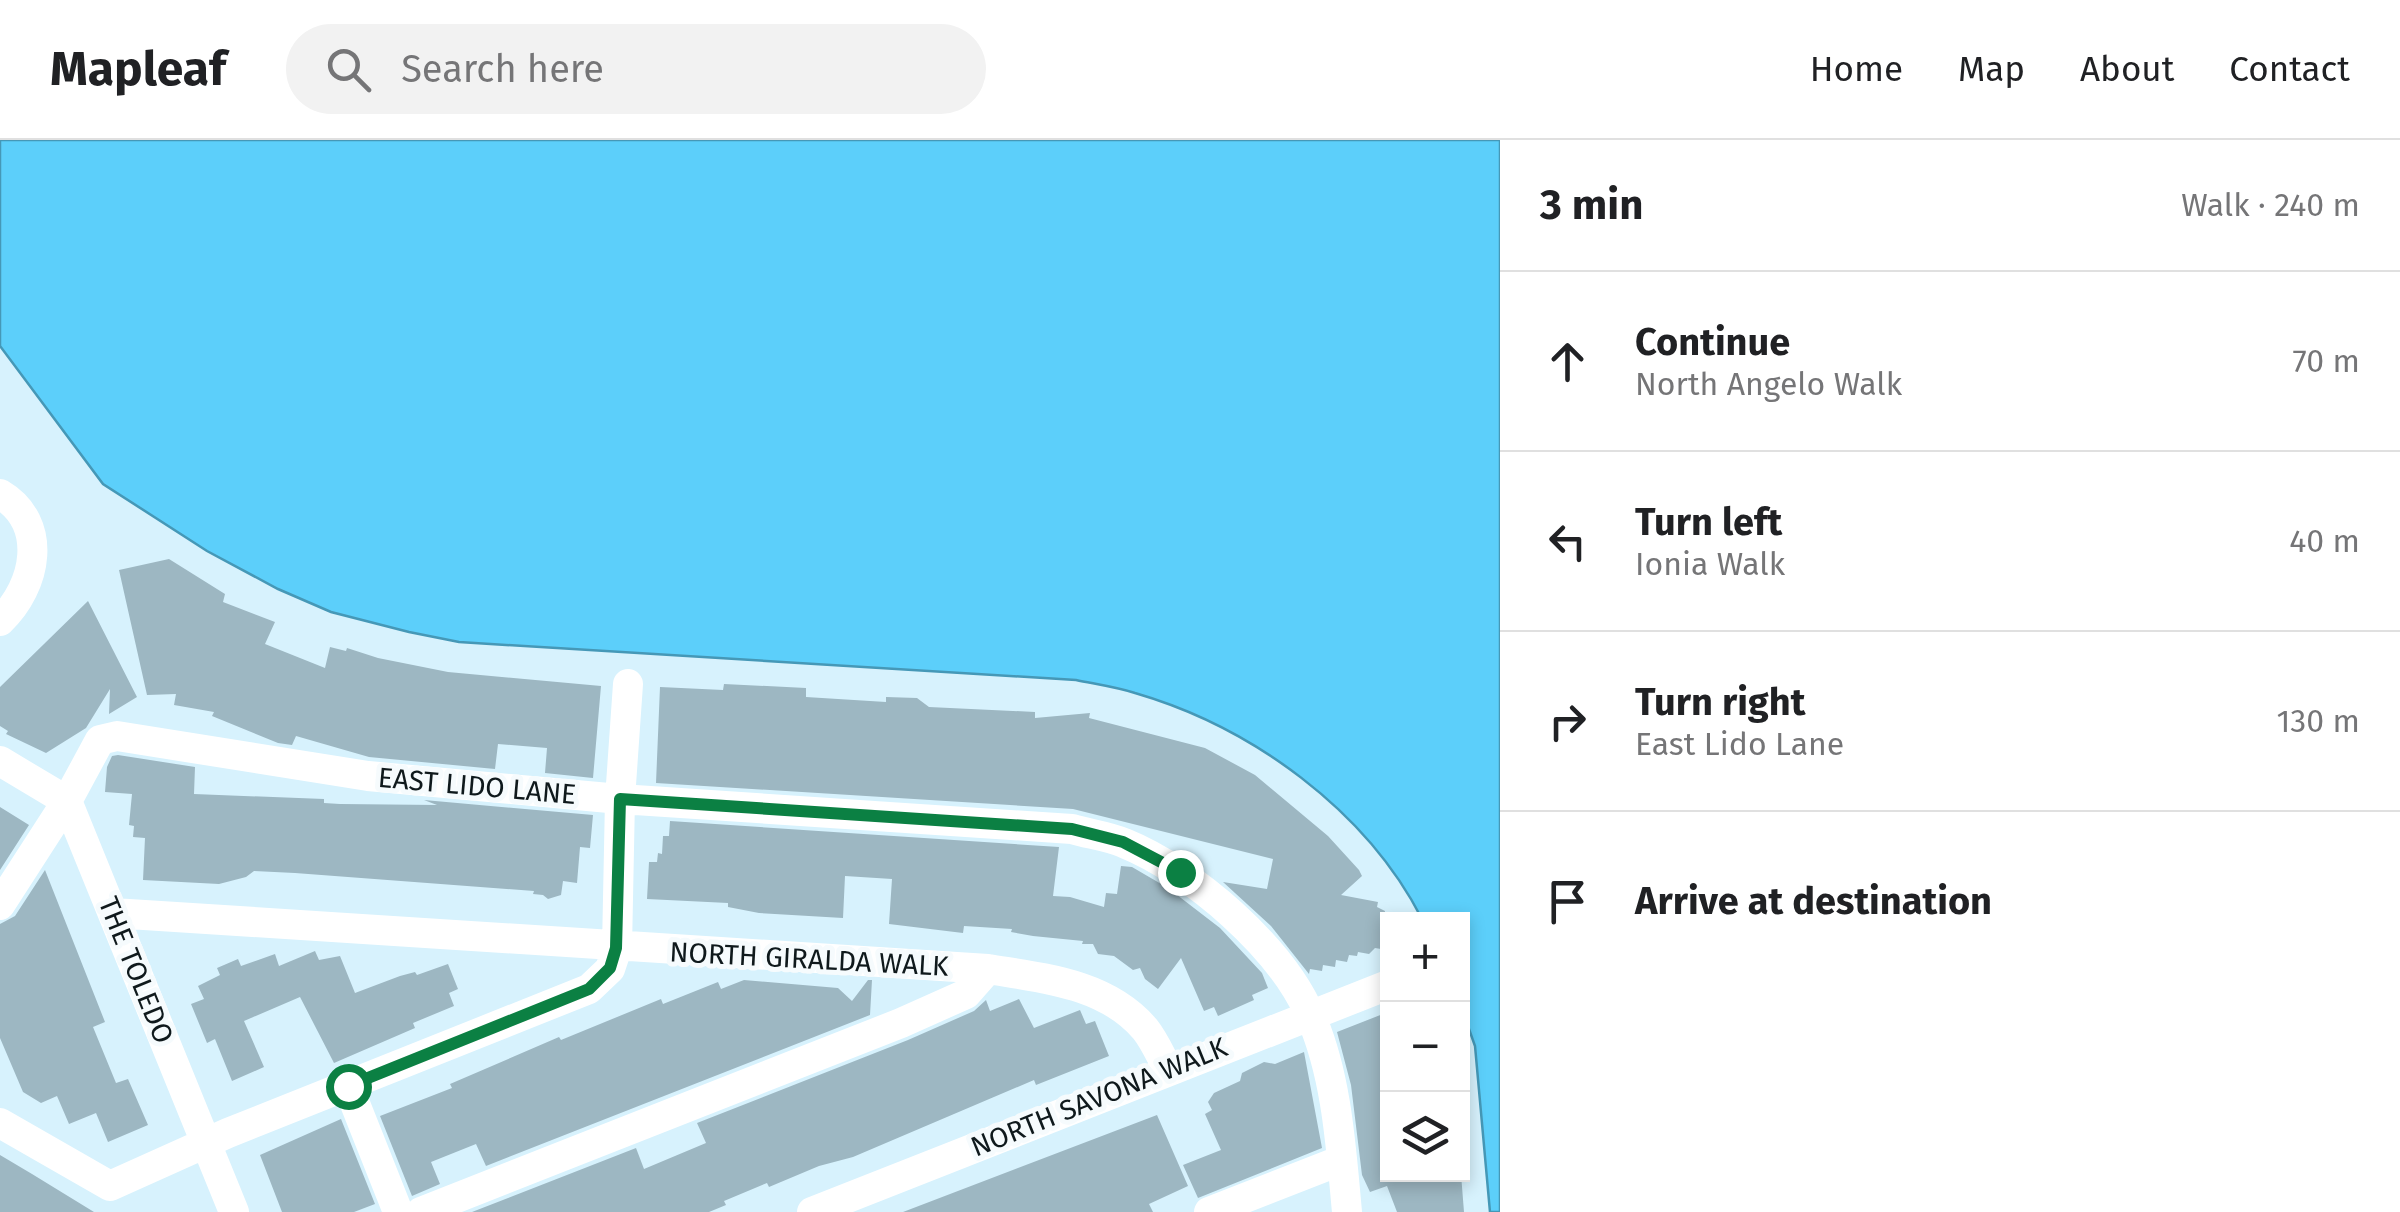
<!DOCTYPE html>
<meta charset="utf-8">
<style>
body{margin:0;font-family:"Fira Sans",sans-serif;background:#f2f2f2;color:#202124}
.controls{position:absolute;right:30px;bottom:30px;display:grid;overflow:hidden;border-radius:0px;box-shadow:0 5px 15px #0003}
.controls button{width:90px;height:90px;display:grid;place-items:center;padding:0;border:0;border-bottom:2px solid #e0e0e0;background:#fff;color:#202124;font:50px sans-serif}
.stop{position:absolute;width:30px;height:30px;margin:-22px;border:8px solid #0b8043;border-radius:50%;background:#fff}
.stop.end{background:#0b8043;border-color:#fff;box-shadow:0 2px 10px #0008}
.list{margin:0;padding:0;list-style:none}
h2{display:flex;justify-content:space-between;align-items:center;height:130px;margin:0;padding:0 40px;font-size:42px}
h2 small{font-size:32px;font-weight:400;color:#757577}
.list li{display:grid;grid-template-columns:65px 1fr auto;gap:30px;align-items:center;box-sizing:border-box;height:180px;padding:0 40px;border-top:2px solid #e0e0e0}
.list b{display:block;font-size:38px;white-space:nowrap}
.list p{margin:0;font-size:32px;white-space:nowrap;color:#757577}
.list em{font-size:32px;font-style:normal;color:#757577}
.icon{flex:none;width:55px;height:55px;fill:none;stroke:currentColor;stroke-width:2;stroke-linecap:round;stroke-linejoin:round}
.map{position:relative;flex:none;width:1500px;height:1072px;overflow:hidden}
header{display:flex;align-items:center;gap:60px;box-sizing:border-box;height:140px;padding:0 50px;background:#fff;border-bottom:2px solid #e0e0e0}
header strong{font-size:48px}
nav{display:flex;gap:55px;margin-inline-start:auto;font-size:35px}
.search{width:700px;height:90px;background:#f2f2f2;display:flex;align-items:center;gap:25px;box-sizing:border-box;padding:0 35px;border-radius:55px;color:#757577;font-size:38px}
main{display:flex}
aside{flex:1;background:#fff}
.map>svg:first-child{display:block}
.water{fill:#5ccffa;stroke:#4598b7;stroke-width:2.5}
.building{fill:#9db7c2}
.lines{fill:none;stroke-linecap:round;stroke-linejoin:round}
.minor{stroke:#fff;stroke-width:30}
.route{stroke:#0b8043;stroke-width:12}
.labels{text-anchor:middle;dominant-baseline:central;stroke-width:10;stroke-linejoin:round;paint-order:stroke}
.street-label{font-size:28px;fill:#0f191c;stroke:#f6fbfd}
</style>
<header>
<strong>Mapleaf</strong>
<div class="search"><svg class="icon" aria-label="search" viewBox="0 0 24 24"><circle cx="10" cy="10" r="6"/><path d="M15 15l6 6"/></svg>Search here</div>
<nav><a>Home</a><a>Map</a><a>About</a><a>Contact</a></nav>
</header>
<main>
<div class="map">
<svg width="1500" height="1072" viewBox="0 0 1500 1072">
<rect width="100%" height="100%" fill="#d7f2fd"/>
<path class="water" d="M0,0H1500V1072H1490L1475,906L1463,872L1462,780L1422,779C1366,670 1252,587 1135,553C1116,547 1095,544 1076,540L459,502L409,492L331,472L278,449L207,411L103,344L0,206Z"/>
<path class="building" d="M169,419L225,454L223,462L275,482L265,504L325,528L330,507L346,511L347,508L378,518L448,532L601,546L593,638L545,633L547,608L498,604L495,629L369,617L296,596L292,605L278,603L212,576L214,572L174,565L176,554L147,555L119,430Z
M88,461L137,557L109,574L110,549L86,588L46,613L6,594L8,591L0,586V547Z
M724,544L806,548V557L886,562V557L917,558L929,567L1035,572V578L1090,573L1089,578L1205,608L1255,635L1328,696L1359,730L1362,736L1341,755L1378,762L1377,767L1385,771L1381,809L1375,808L1369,814L1358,812L1357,816L1349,815L1347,822L1336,820L1335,827L1323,825L1322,831L1310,829L1309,834L1271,786L1223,742L1267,749L1273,719L1073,669L656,643L660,547L723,550Z
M118,615L195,627L194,654L324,659V663L340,664L437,665L424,660L593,675L590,708L580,707L577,743L563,741L561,755L548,759L543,755L533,754L534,751L295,733L254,731L246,737L219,744L143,740L145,698L133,697L134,686L129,685L132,654L105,652L107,627L112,616Z
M0,667L29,685L0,730Z
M670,681L1059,707L1053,756L1070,757L1104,767L1106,753L1117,754L1121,726L1132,727L1168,748L1220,788L1262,833L1268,848L1252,855L1254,860L1218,876L1214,867L1204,871L1181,818L1158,849L1145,839L1140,828L1133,830L1114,816L1098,814L1093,804H1082L1083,801L1033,796L1011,792L1012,789L964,786L963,793L889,784L892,739L845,736L843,778L759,773L728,767V763L647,759L649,722H657L658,713L662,714L663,696H669Z
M45,730L105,882L93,887L116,943L128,939L148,985L108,1002L96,973L69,984L57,956L41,963L23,952L0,898V784L15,776Z
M315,811L319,820L340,816L355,853L400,836L415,832L417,835L448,824L458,849L449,853L454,866L413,883L415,888L334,923L300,857L244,881L264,927L232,941L215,899L207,903L191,864L204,859L198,846L220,835L217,828L238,819L241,826L275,814L279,826Z
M744,840L838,848L852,861L868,840H872L870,875L486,1026L476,1004L431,1022L440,1044L412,1056L380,976L452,948L450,944L559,897L561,900L661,859L663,864L718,842L721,849Z
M1019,859L1034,888L1080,870L1086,884L1095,881L1109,916L1036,945L1034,940L853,1017L819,1026L769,1047L767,1043L724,1061L726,1065L709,1072H472L636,1008L644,1029L706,1003L697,983L908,900L974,871L986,860L990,871Z
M1388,872V1034H1461L1464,1072H1397L1387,1046L1370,1052L1362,1035L1351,945L1337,892Z
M1304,912L1322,1008L1198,1058L1183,1025L1221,1010L1205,974L1212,970L1208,962L1214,953L1240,941L1242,933L1264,922L1275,924Z
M1157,975L1188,1046L1149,1064L1153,1072H903Z
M341,979L375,1064L354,1072H282L260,1015Z
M0,1015L32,1034L94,1072H0Z"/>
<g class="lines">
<path class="minor" d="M0,354C49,383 37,446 0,481
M0,621L67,661L234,1072
M0,765L67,661L100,600L117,596L368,636L620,659L1072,689C1089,694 1108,696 1124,703C1193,731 1282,808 1311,877C1337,937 1341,1008 1347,1072
M113,773L988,829C1042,838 1106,843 1145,889C1154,900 1161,916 1168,929
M348,946L398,1072
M0,983L110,1046L228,993L589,849L610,829L617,808L620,659L628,544
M421,1072L901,883L966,854L988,829
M812,1072L1388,845
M1209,1072L1342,1020"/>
</g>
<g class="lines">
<path class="route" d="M348,946L589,849L610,828L616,808L620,659L1072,689L1123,702L1180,732"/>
</g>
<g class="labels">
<g class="street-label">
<text transform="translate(477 646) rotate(5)">EAST LIDO LANE</text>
<text transform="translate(809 819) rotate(3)">NORTH GIRALDA WALK</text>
<text transform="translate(136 830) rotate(68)">THE TOLEDO</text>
<text transform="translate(1099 957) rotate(-22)">NORTH SAVONA WALK</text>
</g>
</g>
</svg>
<div class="controls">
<button>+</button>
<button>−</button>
<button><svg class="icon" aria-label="layers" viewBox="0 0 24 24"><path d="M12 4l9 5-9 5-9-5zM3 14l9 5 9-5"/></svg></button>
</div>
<div class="stop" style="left:348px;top:946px"></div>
<div class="stop end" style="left:1180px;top:732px"></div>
</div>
<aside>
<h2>3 min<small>Walk · 240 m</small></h2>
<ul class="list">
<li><svg class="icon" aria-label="ahead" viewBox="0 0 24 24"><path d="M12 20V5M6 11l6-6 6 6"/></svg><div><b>Continue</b><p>North Angelo Walk</p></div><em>70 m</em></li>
<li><svg class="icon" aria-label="left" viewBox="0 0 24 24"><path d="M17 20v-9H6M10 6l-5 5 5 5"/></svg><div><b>Turn left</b><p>Ionia Walk</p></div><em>40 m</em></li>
<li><svg class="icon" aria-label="right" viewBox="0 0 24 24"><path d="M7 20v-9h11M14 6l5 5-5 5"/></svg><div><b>Turn right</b><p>East Lido Lane</p></div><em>130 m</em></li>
<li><svg class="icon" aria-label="arrive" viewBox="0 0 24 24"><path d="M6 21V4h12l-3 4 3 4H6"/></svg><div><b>Arrive at destination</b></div></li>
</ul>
</aside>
</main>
